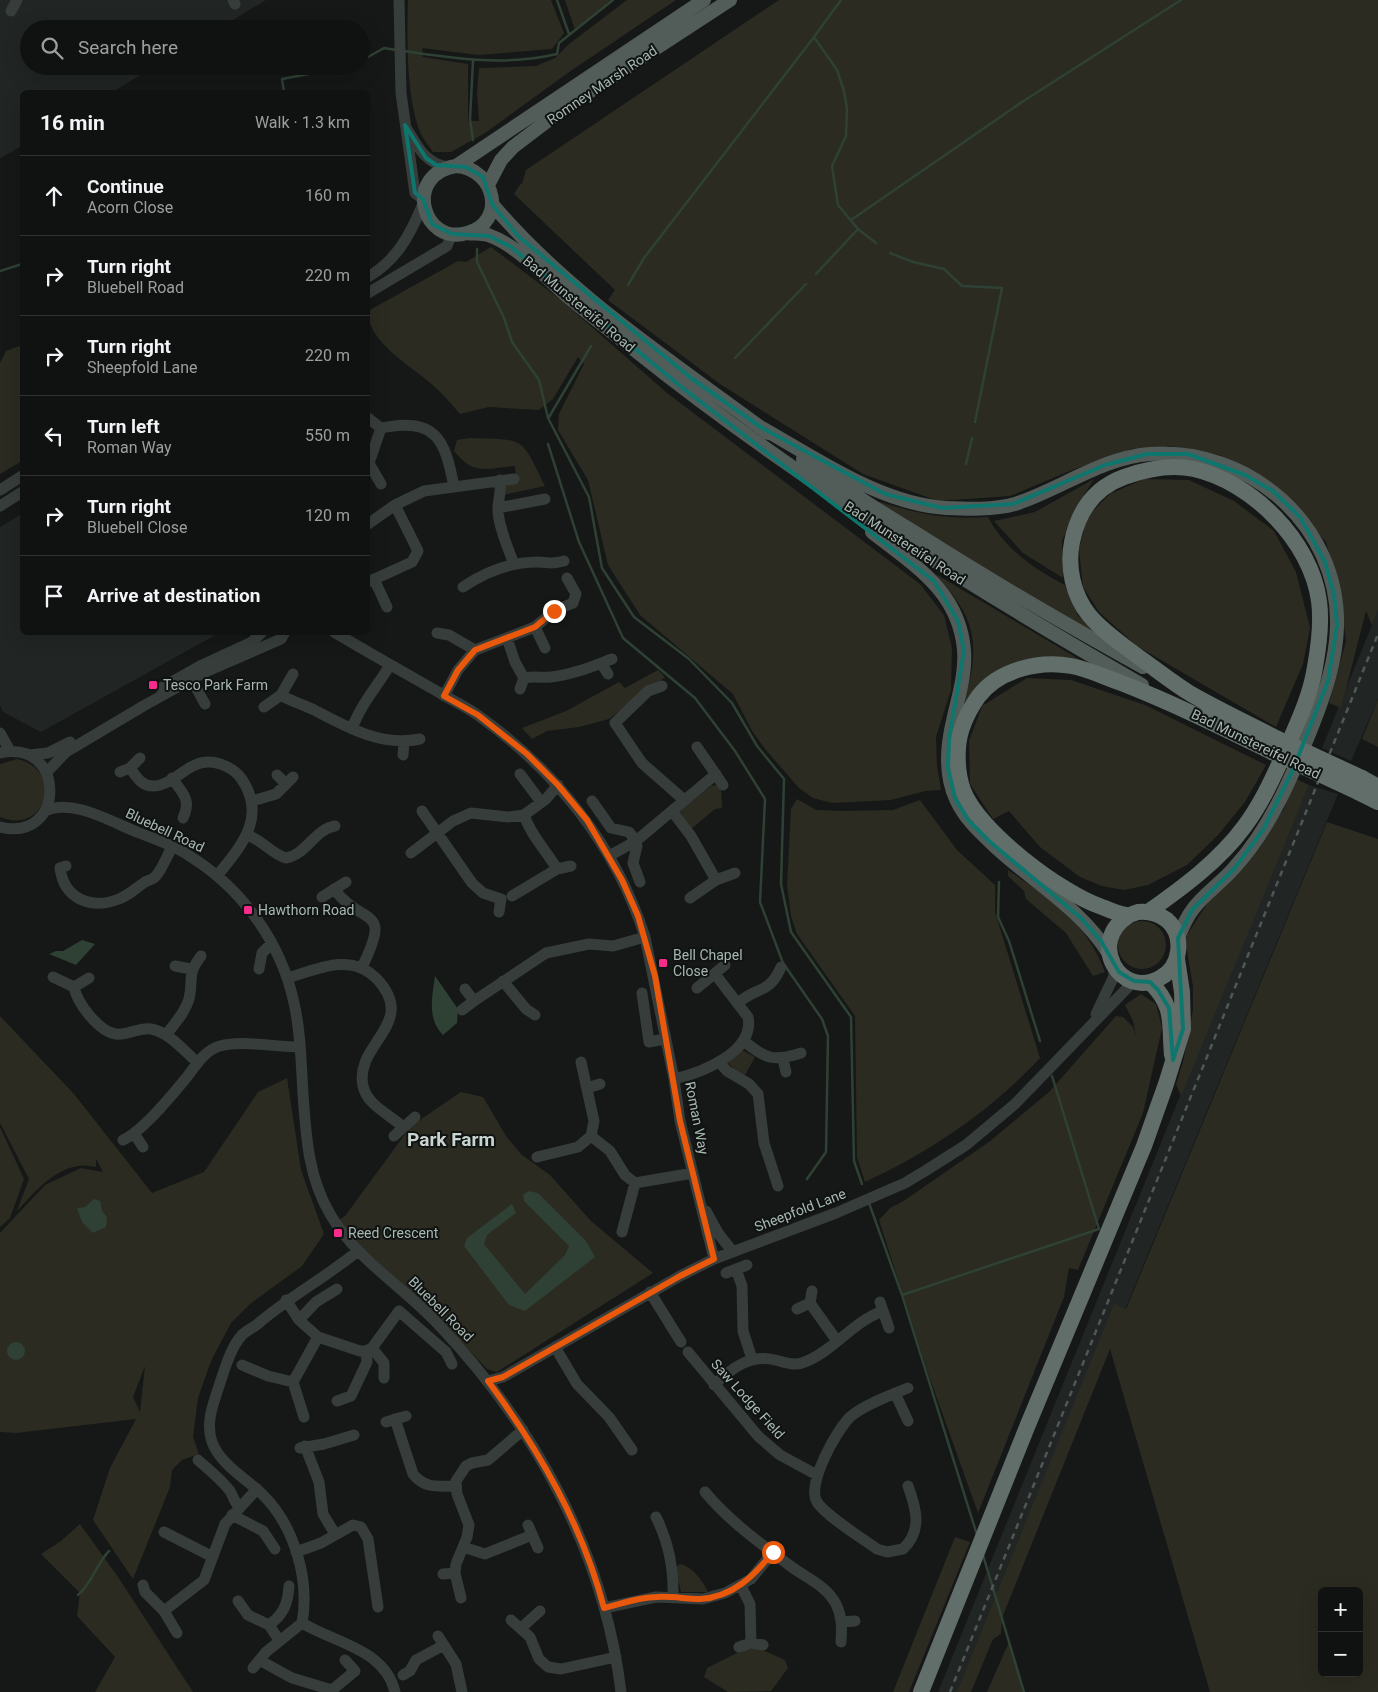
<!DOCTYPE html>
<meta charset="utf-8">
<style>
body{margin:0;font-family:Roboto,sans-serif;background:#191b1a;color:#f1f3f6}
.controls{position:absolute;right:15px;bottom:15px;display:grid;overflow:hidden;border-radius:8px;box-shadow:0 5px 20px #0002}
.controls button{width:45px;height:45px;display:grid;place-items:center;padding:0;border:0;border-bottom:1px solid #303231;background:#101211;color:#f1f3f6;font:25px sans-serif}
.stop{position:absolute;width:15px;height:15px;margin:-11px;border:4px solid #ea580c;border-radius:50%;background:#fff}
.stop.end{background:#ea580c;border-color:#fff;box-shadow:0 1px 5px #0008}
.list{margin:0;padding:0;list-style:none}
h2{display:flex;justify-content:space-between;align-items:center;height:65px;margin:0;padding:0 20px;font-size:21px}
h2 small{font-size:16px;font-weight:400;color:#9c9e9f}
.list li{display:grid;grid-template-columns:32px 1fr auto;gap:15px;align-items:center;box-sizing:border-box;height:80px;padding:0 20px;border-top:1px solid #303231}
.list b{display:block;font-size:19px;white-space:nowrap}
.list p{margin:0;font-size:16px;white-space:nowrap;color:#9c9e9f}
.list em{font-size:16px;font-style:normal;color:#9c9e9f}
.icon{flex:none;width:28px;height:28px;fill:none;stroke:currentColor;stroke-width:2;stroke-linecap:round;stroke-linejoin:round}
.map{position:relative;flex:none;width:1378px;height:1692px;overflow:hidden}
.search{position:absolute;background:#101211;box-shadow:0 5px 20px #0002;left:20px;top:20px;width:350px;height:55px;display:flex;align-items:center;gap:12px;box-sizing:border-box;padding:0 18px;border-radius:28px;color:#9c9e9f;font-size:19px}
.panel{position:absolute;background:#101211;box-shadow:0 5px 20px #0002;left:20px;top:90px;width:350px;height:545px;border-radius:8px}
.map>svg:first-child{display:block}
.built{fill:#212524}
.green{fill:#2b2b21;fill-rule:evenodd}
.water{fill:#2e4134}
.lines{fill:none;stroke-linecap:round;stroke-linejoin:round}
.stream{stroke:#2e4134;stroke-width:2.5}
.minor{stroke:#363d3b;stroke-width:11}
.major{stroke:#525c59;stroke-width:14}
.highway{stroke:#626e69;stroke-width:16}
.rail{stroke:#4f5855;stroke-width:2.5;stroke-dasharray:6 5;stroke-linecap:butt}
.highway-bridge{stroke:#626e69;stroke-width:16}
.route{stroke:#ea580c;stroke-width:6}
.marked{fill:none;stroke:#0f766e;stroke-width:4;stroke-linejoin:round}
.poi-dot{fill:#f92c8b;stroke:#101312;stroke-width:2}
.labels{text-anchor:middle;dominant-baseline:central;stroke-width:4;stroke-linejoin:round;paint-order:stroke}
.street-label{font-size:14px;fill:#a7b8b1;stroke:#101312}
.poi-label{font-size:14px;fill:#a7b8b1;stroke:#101312;text-anchor:start}
.district-label{font-size:19px;font-weight:bold;fill:#c8d4cf;stroke:#101312}
</style>
<div class="map">
<svg width="1378" height="1692" viewBox="0 0 1378 1692">
<rect width="100%" height="100%" fill="#151817"/>
<path class="built" d="M0,0H266L218,29H29V66H156L112,92H22V146L0,158Z
M22,514V632L219,633L41,732L3,712L0,705V527Z
M1378,610V699L1351,761L1322,748Z
M1309,785L1338,794L967,1692H938L1225,985Z"/>
<path class="green" d="M408,0H551L564,33L552,49L478,55L422,48L423,57L468,64V121H479L477,93L479,68L536,66L555,58L569,44L627,0H676L572,70L485,133L451,152H433C429,146 423,139 420,132C406,95 407,39 408,0Z
M565,0H612L575,30Z
M779,0H1378V610L1372,625L1366,611L1341,708L1329,703L1346,641L1339,588L1326,542L1274,484L1220,455L1169,446L1131,449L1072,470L1010,496L938,501L863,474L720,384L608,300L615,290L514,194L521,183L522,184L526,170Z
M491,247L561,300L667,393L920,584L944,615L952,648L951,690L936,737L937,766L941,790L925,791L891,800L832,803L813,798L799,788L765,749L752,731L733,694L640,615L608,565L588,480L558,430L559,414L584,364L578,357L553,399L539,410L489,407L460,414C452,405 445,396 436,388C415,368 367,343 368,311L458,261L466,262Z
M22,345V461L0,474V363L6,351Z
M470,438C527,440 520,436 545,486L504,495L503,486L516,479L515,466C485,468 474,476 454,451L457,440Z
M1094,479L1078,505L1062,541L1063,578L1023,553L994,521L1035,512Z
M1144,479L1189,480L1234,501L1274,531L1296,572L1310,628L1303,664L1276,727L1137,646L1099,612L1083,587L1079,549L1087,517L1110,494Z
M873,500C916,513 942,520 988,517C1004,548 1034,569 1065,585L1078,615L1097,635L1008,586Z
M934,573L1082,661C1022,656 1004,658 963,704C971,680 978,650 969,624C963,605 947,588 934,573Z
M658,670L665,677L609,719L579,727L547,731L532,739L522,728L566,711L619,682L625,688Z
M1027,678L1071,680L1145,705L1266,765L1245,802L1218,835L1187,865L1148,885L1124,890L1102,886L1080,877L1040,847L1009,811L993,819L970,784L969,741L982,706Z
M1378,699V747L1362,739Z
M17,759C66,770 46,836 0,817V764Z
M1296,779L1309,785L1181,1096L1176,1084L1183,1062L1193,1010V987L1185,938L1207,904L1260,843L1284,809Z
M717,785L721,790L722,808L715,809L691,829L680,812L681,810L711,786Z
M797,799L816,810L842,811L893,810L920,800L957,850L995,885V912L1040,1058C992,1110 930,1152 865,1182L857,1157L855,1016L797,934L791,916L787,885L791,809Z
M1327,822L1378,839V1692H1210L1110,1349L1002,1618L1001,1634L993,1639L971,1692H957L1114,1304L1126,1309L1117,1331ZM1322,1591H1359V1673H1322Z
M1008,870C1050,899 1086,921 1105,972L1093,976L1066,933L1026,899L1024,891L1008,876Z
M1118 945a24 24 0 1 1 48 0a24 24 0 1 1-48 0Z
M1141,994L1156,1004L1162,1028L1143,1113L1078,1270L1069,1268L1064,1297L978,1513L929,1376L879,1220L890,1208L902,1202L989,1142L1049,1092L1116,1016L1123,1017L1133,1027L1136,1036L1133,1021L1125,1005Z
M0,1016L74,1094L152,1193L204,1172L258,1092L287,1078L301,1170L324,1234L302,1266L250,1304L231,1323L211,1361L198,1398L193,1437L199,1454L182,1460L172,1470L170,1487L133,1579L93,1520L110,1468L136,1419L16,1433L0,1432V1233L45,1185L81,1168L103,1172L96,1159V1167C63,1158 37,1189 17,1211L29,1179L0,1123ZM145,1366L140,1412L133,1397Z
M742,1050L755,1057L745,1075L735,1070L728,1063Z
M461,1092L483,1097L506,1136L522,1155L550,1175L591,1221L653,1273L497,1372L487,1369L427,1306L365,1253L339,1220L345,1216L411,1126Z
M0,1127L24,1179L10,1218L0,1227Z
M80,1524L118,1577L193,1692H95L115,1657L77,1616L80,1593L41,1554L61,1541Z
M955,1537L970,1542L909,1692H893Z
M680,1564C692,1566 703,1581 708,1592H681L679,1583L677,1582L676,1567Z
M1009,1642L1023,1692H987Z
M758,1648L785,1660L788,1668L771,1691L728,1692L704,1677L707,1668L743,1650Z"/>
<path class="water" d="M82,940L95,944L76,965L49,954L56,951H63Z
M435,976L458,1009L457,1023L443,1035C427,1019 432,997 435,976Z
M528,1191L538,1193L586,1241L595,1257L525,1311L509,1305L464,1246L467,1238L512,1204L516,1213L487,1235L484,1244L525,1294L565,1255L569,1246L524,1201L523,1195Z
M94,1199L100,1201L102,1211L107,1217L106,1227L93,1233L82,1222L77,1208L85,1207Z
M7 1351a9 9 0 1 1 18 0a9 9 0 1 1-18 0Z"/>
<g class="lines">
<path class="stream" d="M557,0L569,34
M814,37L837,70L844,91L847,109L846,136L832,166L838,205L858,229L876,243
M404,51C456,59 506,66 557,54L559,43L613,0
M361,61L384,48L396,50
M284,92L282,79L351,66
M473,140L470,119L473,61
M851,220L1022,102L1181,0
M477,249V262L504,318L512,342L539,380L548,418L589,497L602,568L634,617L689,659L732,703L757,746L784,779L781,884L791,932L851,1017L854,1161L862,1184
M890,253L913,262L944,269L962,286L1002,288L975,422
M0,271L22,264
M816,274L858,229
M628,285L644,258L814,37L841,0
M735,358L806,284
M549,417L591,346
M548,444L579,542L623,638L695,698L735,751L765,799L760,902L783,963L822,1019L828,1036L826,1152L807,1179
M966,464L972,438
M999,882L998,917L1009,941L1040,1041
M869,1203L902,1295L977,1535
M902,1295L1099,1229L1052,1076
M983,1555L1024,1692
M78,1595C92,1584 96,1564 109,1551"/>
<path class="minor" d="M233,0L235,4
M399,0L401,93L415,193L423,199
M11,11L17,0
M407,129C418,147 425,163 447,167
M368,277C397,260 410,235 423,204
M368,293L447,246L452,234
M368,418L381,428C435,417 445,438 454,487
M370,465L381,484
M368,466L381,428
M500,480C501,494 499,495 498,507C497,522 508,549 514,564
M0,490L22,476
M0,506L22,492
M498,508L545,499
M368,524L395,505L424,491L514,479
M374,579L387,607
M368,582L412,562L418,551L395,505
M463,587C485,572 510,562 537,562C550,562 550,565 564,561
M535,627L545,648
M334,632C369,653 405,673 440,693C453,701 467,707 479,716C556,771 616,846 645,937L674,1079L680,1121L714,1259
M437,633L449,635L475,650
M507,638L515,662L524,678L520,689
M601,663L608,674
M524,678C534,676 542,678 551,677C572,675 593,666 612,659
M192,680L205,704
M662,686L648,691L615,723L642,763L683,799
M161,688L200,666L252,642L262,632
M281,695C292,702 305,705 316,711C348,728 383,747 420,739
M444,696L458,670L475,650L535,627L554,611L573,603L576,594L567,578
M264,707L281,695L293,674
M352,729C360,705 377,687 390,665
M0,733L10,751
M697,747L723,785
M0,753C66,738 67,843 0,827
M29,755L48,753L70,742
M403,755L404,742
M130,768C136,776 141,786 153,786C173,786 187,762 208,762C221,762 234,769 241,778C268,817 241,846 217,876
M47,772L66,752L145,705L203,673L281,639L285,632
M120,772L130,768L140,758
M520,774L541,802
M277,775L286,784
M172,778C182,793 192,799 183,818
M252,801L276,794L293,777
M592,801L611,828L629,832L636,841L637,846L633,863L640,882
M45,811C73,798 111,822 137,832C154,839 173,845 188,855C242,888 281,942 294,1003C301,1033 301,1064 303,1094C306,1135 308,1177 330,1214C356,1259 402,1286 437,1323C534,1425 604,1551 621,1692
M422,811L472,883L483,893L501,899L499,912
M672,811L691,836L716,880
M524,815C531,836 546,850 557,869
M247,835C263,840 271,854 286,858C306,855 315,829 335,826
M411,853L453,821L471,813L508,817L524,815L546,799L558,785
M609,856L636,841L716,774
M66,866L60,868C64,899 91,910 119,899C129,895 136,888 145,882C148,880 152,880 155,877C162,870 167,856 172,847
M334,889C363,928 393,904 362,967
M512,896L557,869L571,866
M322,897L346,882
M690,898L716,880L735,873
M175,966L191,969
M259,969L262,953L272,943
M53,977L74,987L89,978
M288,978C317,969 351,952 377,979C419,1024 354,1043 363,1086C367,1105 389,1114 402,1126
M503,981L526,1009L535,1015
M74,987C77,1003 99,1032 116,1034C127,1036 139,1027 151,1029C169,1032 184,1051 198,1063
M697,988L725,965
M642,993L649,1042L665,1039
M474,1001L546,953L589,944L613,946L645,937
M738,1003C757,986 769,995 781,967
M462,1010L474,1001L465,989
M1096,1014L1114,976L1113,965
M166,1035C174,1024 185,1013 189,999C194,977 186,976 201,956
M744,1041C765,1059 774,1062 801,1053
M783,1059L786,1072
M720,1063L727,1071L749,1084L758,1094L764,1143L778,1186
M674,1079C701,1073 755,1052 748,1017L715,974
M587,1088L600,1084
M135,1135L143,1147
M394,1136L415,1117
M591,1136L610,1151L625,1175L635,1183L693,1173
M123,1140C143,1131 172,1095 187,1077C196,1065 205,1050 220,1046C242,1040 276,1047 300,1047
M537,1157L578,1147L591,1136L594,1121L581,1062
M706,1211L718,1233L732,1251
M622,1232L635,1183
M358,1251C326,1277 291,1296 260,1322C255,1327 247,1330 242,1335C231,1347 225,1368 220,1383C214,1402 205,1422 212,1442C220,1464 245,1478 261,1493C294,1524 310,1579 302,1623C335,1643 385,1649 395,1692
M736,1269L742,1286L743,1331L752,1359
M726,1273L747,1265
M812,1291L810,1303L837,1341
M650,1292L681,1342
M286,1300L299,1320L318,1337L360,1351H366L372,1348L399,1311L446,1352L452,1364
M880,1302L889,1328
M797,1309L810,1303
M299,1320L316,1302L337,1289
M555,1347L577,1384L609,1417L632,1450
M372,1348L384,1363V1378
M688,1352L758,1436L780,1455L817,1475
M242,1365L268,1376L293,1382L318,1337
M488,1381L503,1377L680,1276L714,1259L836,1213L905,1183L925,1171L966,1145L1015,1104L1134,981
M293,1382L304,1417
M714,1385C732,1368 750,1354 775,1360C784,1362 793,1366 802,1363C832,1353 852,1322 883,1311
M908,1388C891,1395 863,1405 850,1417C836,1431 806,1485 817,1502C825,1515 863,1539 877,1549L887,1552L903,1549C923,1530 916,1508 908,1486
M895,1393L908,1421
M337,1401L351,1396L367,1362L366,1351
M395,1419L413,1474C425,1489 438,1486 455,1486
M386,1422L406,1416
M305,1446L319,1482L323,1514L335,1534
M300,1448L324,1444L354,1435
M198,1460C209,1470 221,1479 230,1491C234,1497 234,1503 240,1507
M705,1492C728,1520 761,1544 789,1565C806,1578 826,1585 836,1604C842,1616 842,1628 841,1642
M232,1515L263,1531L275,1549
M656,1517C669,1543 674,1568 673,1597
M528,1525L538,1548
M164,1532L211,1556
M463,1547L485,1554L532,1535
M296,1552L321,1543L353,1525L361,1527L368,1539L378,1607
M443,1574L455,1573
M143,1585L145,1592L164,1611L177,1633
M741,1586L750,1604L751,1643
M461,1598L455,1573L456,1564L467,1537L469,1525L457,1494L456,1481L466,1466L472,1463L488,1460L523,1430
M238,1601L248,1615L269,1625L279,1640
M604,1608L656,1597L703,1599L725,1593L751,1579L773,1552
M164,1611L204,1580L225,1524L257,1489
M511,1620L530,1637L539,1659L548,1667L561,1669L616,1657
M842,1622L855,1621
M269,1625C283,1615 288,1604 289,1586
M521,1628L540,1611
M438,1636L456,1664L462,1692
M739,1647L751,1643L763,1645
M261,1661L292,1678L332,1690
M253,1668L266,1652L302,1623
M403,1675L410,1671L416,1660L444,1645
M333,1692L332,1690L355,1671L345,1660"/>
<path class="major" d="M456,166C496,169 507,222 467,233C422,246 403,174 456,166L704,0
M488,185L501,160L513,147L563,109L730,0
M492,204C569,295 673,362 768,433
M467,233C474,234 481,233 488,235C517,245 542,274 566,295C589,314 612,332 636,351C795,478 966,584 1142,685
M762,428C817,459 881,504 946,508C968,509 993,510 1015,504C1059,490 1101,458 1149,454C1248,446 1340,525 1337,627C1336,661 1325,693 1313,724C1293,774 1271,828 1234,868C1221,883 1204,894 1193,909C1186,918 1182,928 1178,938
M803,459C839,486 876,509 914,532C989,580 1065,624 1143,667
M872,532C914,565 959,591 964,650C966,674 958,698 953,721C947,746 945,775 956,799C966,821 983,835 1000,851C1037,884 1083,911 1109,954"/>
<path class="highway" d="M1362,778L1378,787
M1358,792L1378,802
M1148,912C1182,888 1219,861 1244,827C1263,802 1275,773 1288,745C1299,720 1311,694 1315,667C1319,645 1322,623 1319,601C1311,541 1252,482 1194,469C1171,464 1146,469 1124,477C1094,488 1078,512 1072,542C1067,567 1073,595 1089,615C1103,632 1123,645 1140,658C1157,670 1173,683 1191,694C1219,710 1249,724 1278,739
M1128,916C1087,942 1120,1000 1160,978C1181,967 1185,936 1167,920C1159,914 1148,911 1138,912C1134,913 1130,916 1126,915C1118,914 1109,910 1102,907C1061,893 978,831 963,790C958,776 957,763 958,748C959,729 967,713 978,697C998,670 1039,660 1071,666C1089,669 1106,678 1124,684C1175,704 1223,728 1272,752
M1150,982C1175,1007 1169,1022 1172,1055
M921,1692L1027,1427L1144,1146L1166,1084L1183,1029L1182,992L1177,959"/>
<path class="rail" d="M950,1692L1378,634"/>
<path class="highway-bridge" d="M1278,739L1362,778
M1272,752L1358,792"/>
</g>
<g class="lines">
<path class="route" d="M554,611L535,627L475,650L458,670L444,696L478,715L527,754L558,785L587,820L622,880L638,916L655,976L680,1121L714,1259L680,1276L503,1377L488,1381C539,1450 582,1524 604,1608C621,1604 639,1597 657,1597C672,1596 686,1599 700,1599C733,1597 754,1576 773,1552"/>
</g>
<path class="marked" d="M405,125L426,158L436,165L466,167L483,177L492,204L518,236L691,378L762,428L885,494L942,508L1013,504L1105,465L1147,454H1188L1245,475L1273,491L1300,517L1325,562L1334,595L1337,625L1328,681L1292,772L1263,830L1234,869L1192,910L1178,938L1183,1029L1173,1060L1169,1008L1158,990L1150,982L1134,981L1119,972L1101,941L1081,918L989,841L968,820L955,798L948,768L949,739L964,651L958,621L934,581L684,389L511,247L489,236L452,234L432,224L423,199L415,193Z"/>
<g class="poi-dot">
<rect x="148" y="680" width="10" height="10" rx="2.5"/>
<rect x="243" y="905" width="10" height="10" rx="2.5"/>
<rect x="658" y="958" width="10" height="10" rx="2.5"/>
<rect x="333" y="1228" width="10" height="10" rx="2.5"/>
</g>
<g class="labels">
<g class="street-label">
<text transform="translate(602 85) rotate(-34)">Romney Marsh Road</text>
<text transform="translate(579 304) rotate(40)">Bad Munstereifel Road</text>
<text transform="translate(905 543) rotate(33)">Bad Munstereifel Road</text>
<text transform="translate(1256 744) rotate(26)">Bad Munstereifel Road</text>
<text transform="translate(165 830) rotate(25)">Bluebell Road</text>
<text transform="translate(697 1118) rotate(79)">Roman Way</text>
<text transform="translate(800 1210) rotate(-21)">Sheepfold Lane</text>
<text transform="translate(441 1309) rotate(45)">Bluebell Road</text>
<text transform="translate(748 1399) rotate(48)">Saw Lodge Field</text>
</g>
<g class="poi-label">
<text x="163" y="685">Tesco Park Farm</text>
<text x="258" y="910">Hawthorn Road</text>
<text x="673" y="955">Bell Chapel<tspan x="673" dy="16">Close</tspan></text>
<text x="348" y="1233">Reed Crescent</text>
</g>
<g class="district-label">
<text x="451" y="1139">Park Farm</text>
</g>
</g>
</svg>
<div class="controls">
<button>+</button>
<button>−</button>
</div>
<div class="stop" style="left:773px;top:1552px"></div>
<div class="stop end" style="left:554px;top:611px"></div>
<div class="search"><svg class="icon" aria-label="search" viewBox="0 0 24 24"><circle cx="10" cy="10" r="6"/><path d="M15 15l6 6"/></svg>Search here</div>
<section class="panel">
<h2>16 min<small>Walk · 1.3 km</small></h2>
<ul class="list">
<li><svg class="icon" aria-label="ahead" viewBox="0 0 24 24"><path d="M12 20V5M6 11l6-6 6 6"/></svg><div><b>Continue</b><p>Acorn Close</p></div><em>160 m</em></li>
<li><svg class="icon" aria-label="right" viewBox="0 0 24 24"><path d="M7 20v-9h11M14 6l5 5-5 5"/></svg><div><b>Turn right</b><p>Bluebell Road</p></div><em>220 m</em></li>
<li><svg class="icon" aria-label="right" viewBox="0 0 24 24"><path d="M7 20v-9h11M14 6l5 5-5 5"/></svg><div><b>Turn right</b><p>Sheepfold Lane</p></div><em>220 m</em></li>
<li><svg class="icon" aria-label="left" viewBox="0 0 24 24"><path d="M17 20v-9H6M10 6l-5 5 5 5"/></svg><div><b>Turn left</b><p>Roman Way</p></div><em>550 m</em></li>
<li><svg class="icon" aria-label="right" viewBox="0 0 24 24"><path d="M7 20v-9h11M14 6l5 5-5 5"/></svg><div><b>Turn right</b><p>Bluebell Close</p></div><em>120 m</em></li>
<li><svg class="icon" aria-label="arrive" viewBox="0 0 24 24"><path d="M6 21V4h12l-3 4 3 4H6"/></svg><div><b>Arrive at destination</b></div></li>
</ul>
</section>
</div>
